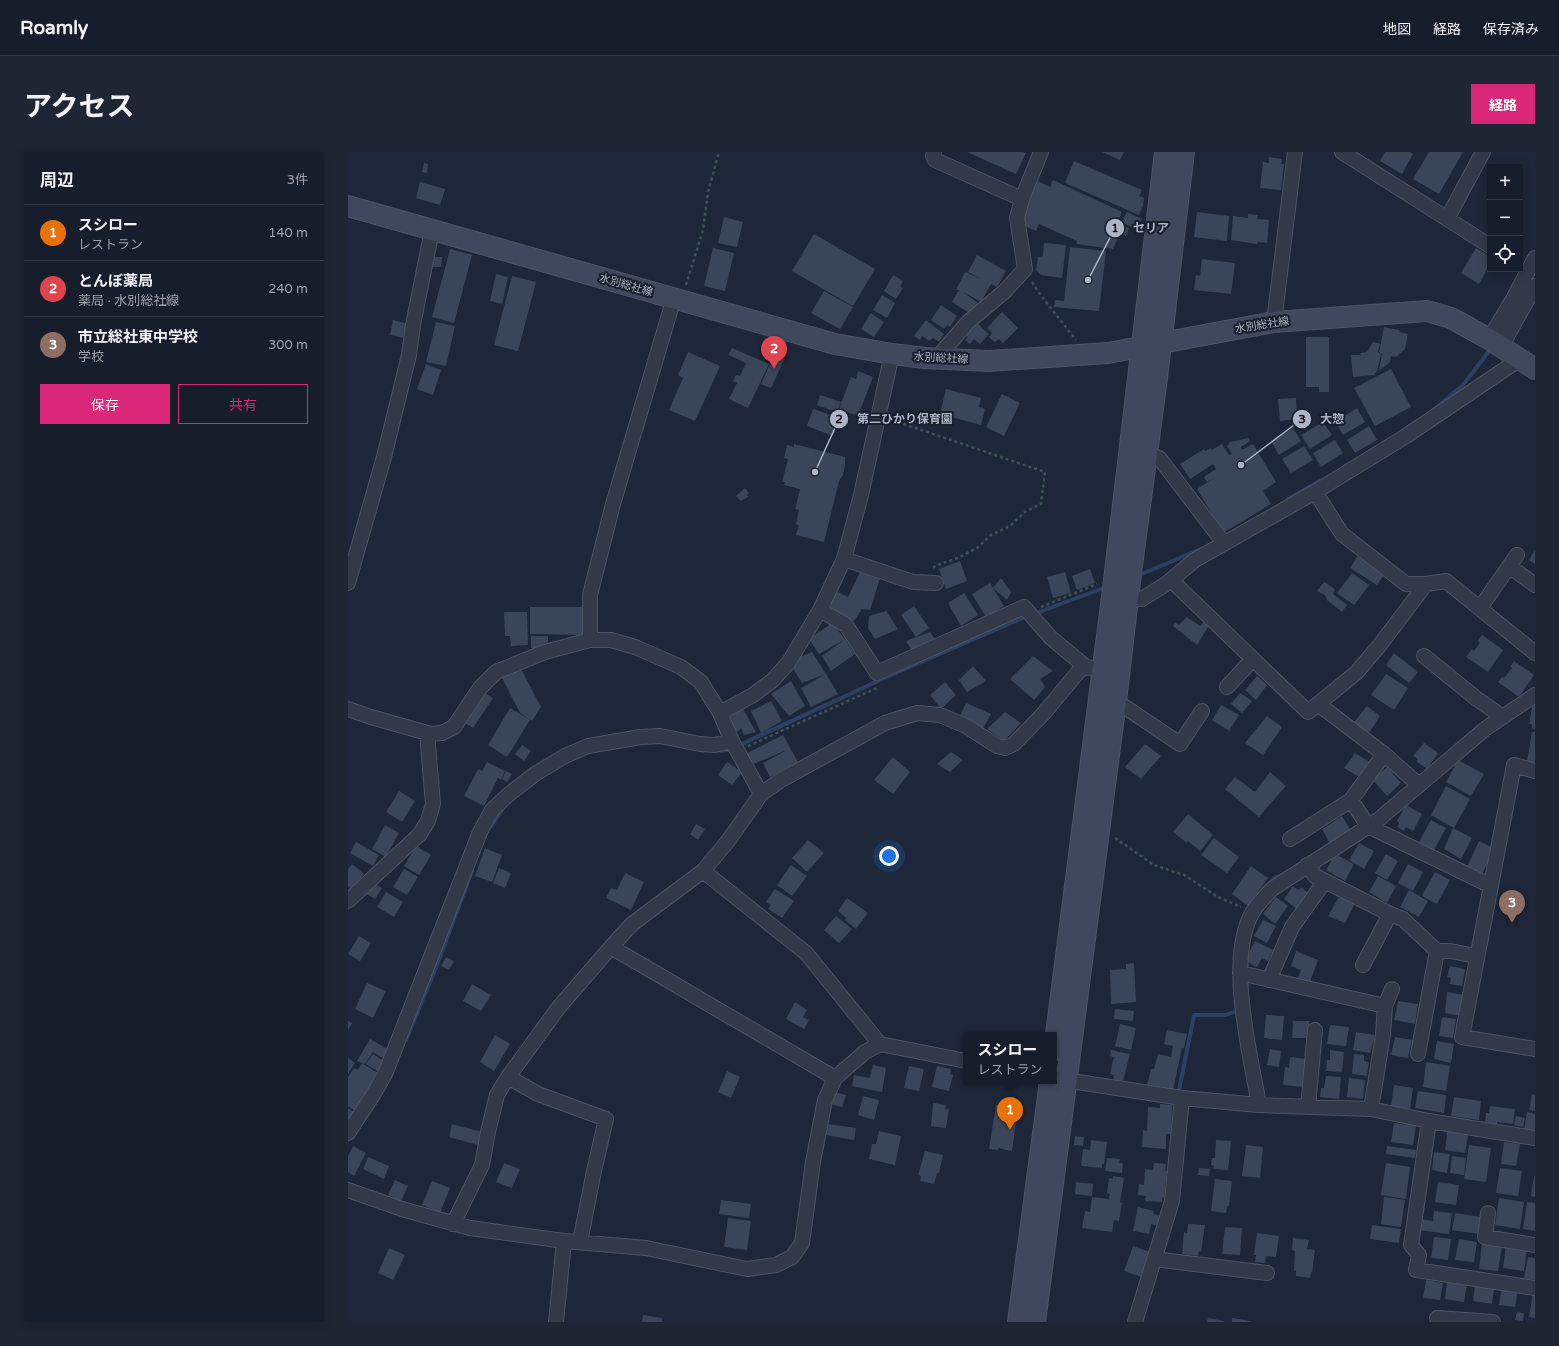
<!DOCTYPE html>
<html lang="ja">
<meta charset="utf-8">
<style>
body{margin:0;font-family:"Varela Round","Noto Sans JP",sans-serif;background:#1f2633;color:#f1f3f6}
.controls{position:absolute;right:12px;top:12px;display:grid;overflow:hidden;border-radius:0px;box-shadow:0 2px 10px #0003}
.controls button{width:36px;height:36px;display:grid;place-items:center;padding:0;border:0;border-bottom:1px solid #353b47;background:#161d2b;color:#f1f3f6;font:20px sans-serif}
.you{position:absolute;left:541px;top:704px;width:14px;height:14px;margin:-10px;border:3px solid #fff;border-radius:50%;background:#1a73e8;box-shadow:0 0 0 6px #1a73e833}
.badge{display:grid;place-items:center;width:26px;height:26px;border-radius:50%;background:#db2777;color:#fff;font-size:13px;font-weight:700}
.pin{position:absolute;translate:-50% -33px;filter:drop-shadow(0 1px 2px #0008)}
.pin::after{content:'';position:absolute;top:21px;width:14px;height:12px;background:inherit;clip-path:polygon(0 0,100% 0,50% 100%)}
.popup{position:absolute;left:615px;top:880px;width:94px;height:52px;box-sizing:border-box;display:grid;place-content:center;border-radius:0px;background:#161d2b;filter:drop-shadow(0 1px 3px #0005);font-size:13px;white-space:nowrap;color:#9ea2a9}
.popup b{font-size:15px;color:#f1f3f6}
.popup::after{content:'';position:absolute;left:50%;top:100%;margin-left:-8px;border:8px solid transparent;border-top-color:#161d2b}
.list{margin:0;padding:0;list-style:none}
h2{display:flex;justify-content:space-between;align-items:center;height:52px;margin:0;padding:0 16px;font-size:17px}
h2 small{font-size:13px;font-weight:400;color:#9ea2a9}
.list li{display:grid;grid-template-columns:26px 1fr auto;gap:12px;align-items:center;box-sizing:border-box;height:56px;padding:0 16px;border-top:1px solid #353b47}
.list b{display:block;font-size:15px;white-space:nowrap}
.list p{margin:0;font-size:13px;white-space:nowrap;color:#9ea2a9}
.list em{font-size:13px;font-style:normal;color:#9ea2a9}
.actions{display:flex;gap:8px;padding:12px 16px}
.actions a{flex:1;padding:9px 0;border:1px solid #db2777;border-radius:0px;text-align:center;font-size:14px;color:#db2777}
.actions .main{background:#db2777;color:#fff}
.icon{flex:none;width:22px;height:22px;fill:none;stroke:currentColor;stroke-width:2;stroke-linecap:round;stroke-linejoin:round}
.map{position:relative;flex:none;width:1187px;height:1170px;overflow:hidden;border-radius:0px}
header{display:flex;align-items:center;gap:24px;box-sizing:border-box;height:56px;padding:0 20px;background:#161d2b;border-bottom:1px solid #353b47}
header strong{font-size:19px}
nav{display:flex;gap:22px;margin-inline-start:auto;font-size:14px}
.intro{display:flex;align-items:center;justify-content:space-between;box-sizing:border-box;height:96px;padding:0 24px}
h1{margin:0;font-size:28px}
.button{padding:10px 18px;border-radius:0px;background:#db2777;color:#fff;font-size:14px;font-weight:700}
main{display:flex;gap:24px;padding:0 24px}
aside{flex:1;background:#161d2b;border-radius:0px;box-shadow:0 2px 10px #0003}
.map>svg:first-child{display:block}
.lines{fill:none;stroke-linecap:round;stroke-linejoin:round}
.stream{stroke:#2e3f60;stroke-width:4}
.building{fill:#3a4559}
.street-casing{stroke:#4c5464;stroke-width:16}
.secondary-casing{stroke:#4c5464;stroke-width:22}
.path{stroke:#3e5257;stroke-width:2.5;stroke-dasharray:3 3;stroke-linecap:butt}
.street{stroke:#323a49;stroke-width:14}
.secondary{stroke:#3f485d;stroke-width:20}
.labels{text-anchor:middle;dominant-baseline:central;stroke-width:4;stroke-linejoin:round;paint-order:stroke}
.street-label{font-size:11px;fill:#acb4c6;stroke:#171f2d}
.leader{fill:none;stroke:#acb4c6;stroke-width:1.5}
.callout-dot{fill:#acb4c6;stroke:#171f2d;stroke-width:1.5}
.mark-label{font-size:12px;text-anchor:middle;font-weight:bold;fill:#111}
.callout-label{font-size:12px;text-anchor:middle;font-weight:bold;fill:#acb4c6;stroke:#171f2d;stroke-width:4;stroke-linejoin:round;paint-order:stroke}
</style>
<header>
<strong>Roamly</strong>
<nav><a>地図</a><a>経路</a><a>保存済み</a></nav>
</header>
<div class="intro"><h1>アクセス</h1><a class="button">経路</a></div>
<main>
<aside>
<h2>周辺<small>3件</small></h2>
<ul class="list">
<li><span class="badge" style="background:#e8710a">1</span><div><b>スシロー</b><p>レストラン</p></div><em>140 m</em></li>
<li><span class="badge" style="background:#e0444e">2</span><div><b>とんぼ薬局</b><p>薬局 · 水別総社線</p></div><em>240 m</em></li>
<li><span class="badge" style="background:#8d6e63">3</span><div><b>市立総社東中学校</b><p>学校</p></div><em>300 m</em></li>
</ul>
<div class="actions"><a class="main">保存</a><a>共有</a></div>
</aside>
<div class="map">
<svg width="1187" height="1170" viewBox="0 0 1187 1170">
<rect width="100%" height="100%" fill="#1e2739"/>
<g class="lines">
<path class="stream" d="M1088,256L1115,233L1142,198
M940,347L972,329
M789,424L853,397
M686,462L758,435
M369,599L381,598L532,528L679,464
M143,674L156,655
M916,736L928,725L935,723
M58,888L89,813L124,719
M830,943L846,863H878L891,858"/>
</g>
<path class="building" d="M619,0H674L678,1L668,22Z
M754,0H776L772,8Z
M1037,0H1062L1065,2L1054,22L1032,9Z
M1081,0H1115L1091,42L1065,27Z
M921,5L934,7L933,12H936L933,38L912,36L915,10L921,11Z
M726,9L794,38L791,44L796,46L795,53L791,63L717,31Z
M76,11L80,12L79,21L74,20Z
M705,28L774,60L769,71L781,76L778,84L772,81L765,97L728,92L729,89L691,72L688,79L675,73L677,68L673,66L690,29L702,35Z
M72,30L97,37L92,53L68,46Z
M779,60L794,67L789,78L774,70Z
M849,60L881,64L879,89L846,85Z
M900,62L910,63L909,67L921,68L919,91L910,90L909,92L883,88L885,64L900,66Z
M376,65L395,70L389,95L370,91Z
M466,82L527,117L505,154L444,119Z
M696,91L718,93L714,126L693,123L688,118L690,105L695,104Z
M722,95L758,99L751,159L706,155L707,148L716,149Z
M365,96L386,101L377,139L356,134Z
M1128,96L1142,104V112L1131,132L1113,121Z
M102,97L124,103L106,171L84,165Z
M629,103L658,119L649,135L643,132L633,150L615,140L630,151L623,162L604,150L611,138H608L617,120L635,128L620,120Z
M84,105H94L93,115H83Z
M854,107L887,111L883,142L846,138L848,123L852,124Z
M148,122L160,125L154,152L142,149Z
M545,123L555,129L552,135L555,136L548,147L536,139Z
M164,124L188,130L170,199L146,193Z
M476,139L505,155L492,177L463,161Z
M534,143L547,151L539,166L525,158Z
M593,153L609,164L602,175L599,173L596,177L583,168Z
M654,160L670,176L655,191L651,187L647,190L641,185L644,181L639,176Z
M523,161L536,170L526,185L513,177Z
M45,168L60,172L56,186L42,183Z
M578,168L596,182L591,190L585,186L581,189L574,184L572,188L566,184Z
M88,170L107,174L98,214L78,210Z
M629,171L641,182L632,192L626,187L622,192L617,188L620,185L618,183Z
M1036,175L1052,178L1051,180L1060,182L1057,197L1048,205L1043,204L1042,210L1031,219L1034,202L1036,203L1031,200Z
M958,185H981V240H971V235H958Z
M1025,190L1032,192L1030,200L1033,202L1029,219L1026,223L1005,225L1003,203H1013L1012,201L1019,200Z
M384,196L421,212L400,256L381,247L389,231L385,229L388,223L392,224L398,211L380,203Z
M340,200L372,214L347,269L321,258L335,226L330,223Z
M426,203L436,208L423,236L413,232Z
M78,212L93,218L85,243L69,237Z
M1043,217L1063,255L1027,274L1006,236Z
M510,219L525,225L510,264L491,257L503,225L508,227Z
M598,237L633,246L631,255L637,257L633,273L592,262Z
M654,242L672,251L656,284L638,275Z
M472,243L493,250L489,260L469,253Z
M948,246L949,267L932,269L930,247Z
M1009,256L1017,270L995,283L987,270Z
M465,257L492,266L485,284L459,274Z
M975,270L984,283L962,297L953,283Z
M1021,274L1029,288L1007,301L999,288Z
M945,276L953,289L931,303L923,289Z
M900,286L902,289L893,295L894,298L905,292L928,330L915,339L923,352L875,381L849,337L870,324L859,330L856,325L868,317L865,312L842,327L832,312L856,297L857,299L863,296L864,298L874,292L881,303L884,302L879,294L882,290Z
M987,288L995,301L973,315L965,301Z
M446,292L497,305V313L495,323L491,329L476,390L448,383L451,373L448,372L451,358L447,357L452,337L436,333L437,330H434L440,307L436,306L439,293L446,295Z
M956,294L965,308L943,321L934,307Z
M397,336L401,341L399,343L400,345L393,349L388,344Z
M1187,398V412L1181,408Z
M1010,403L1038,420L1029,433L1002,416Z
M612,409L619,429L598,437L591,417Z
M742,417L747,431L729,438L724,424Z
M513,418L532,426L522,458L514,457L506,469L478,455L488,439L500,445Z
M717,420L723,441L705,446L699,425Z
M1004,421L1021,433L1006,453L989,441Z
M653,426L663,440L659,448L645,436Z
M976,430L987,437L985,442L999,453L994,460L979,448L977,443L969,439Z
M642,431L656,454L638,465L624,442Z
M616,441L630,463L613,474L600,451Z
M566,454L581,476L568,485L553,463Z
M182,455H237L236,483L182,482Z
M538,459L550,477L527,487L520,476L521,464Z
M156,460H179L180,493L163,494L162,484H157Z
M839,465L852,474L857,468L862,472L849,493L825,474L827,470L831,473Z
M484,471L497,487L507,502L483,519L474,504L496,488L471,502L461,487Z
M582,480L587,487L564,499L558,489Z
M1134,483L1155,498L1140,520L1118,505L1124,497L1126,499L1132,491L1130,489Z
M183,484H200V496H183Z
M464,500L478,522L454,531L441,510Z
M1046,501L1070,520L1061,531L1038,513Z
M685,504L705,519L692,527L697,535L686,548L662,527Z
M1166,509L1186,523L1171,545L1150,530L1154,525L1156,526L1164,516L1162,515Z
M625,514L638,529L619,540L611,528Z
M172,515L193,555L184,569L172,561L154,526Z
M478,522L490,542L463,555L453,536Z
M1038,522L1060,536L1046,558L1023,543Z
M909,524L919,533L908,548L897,538Z
M443,529L457,554L441,564L423,542Z
M597,530L608,543L593,557L582,543Z
M134,539L145,546L125,576L114,569Z
M892,541L904,549L894,561L883,552Z
M423,549L434,569L413,581L403,559Z
M1185,550L1187,551V577L1184,576V572H1181Z
M618,551L643,562L634,578L611,566Z
M873,553L891,563L881,579L864,568Z
M1019,554L1032,564L1019,584L1003,574Z
M162,556L182,568L159,605L140,593Z
M395,557L408,580L396,583L393,576L388,581L380,566Z
M657,560L673,571L656,589L639,577Z
M919,564L934,575L915,603L897,591Z
M1184,580H1187V611L1179,609Z
M435,583L450,610L422,625L415,611L439,598L403,613L397,602Z
M1076,591L1090,601L1079,617L1068,609L1070,607L1065,604Z
M797,592L813,604L793,627L777,615Z
M174,593L183,599L176,609L167,602Z
M603,600L615,608L602,620L589,612Z
M1007,601L1023,611L1013,626L996,616Z
M545,605L562,620L545,642L526,628Z
M1110,608L1136,622L1123,644L1098,630Z
M139,610L157,619L153,628L150,626L136,654L116,644L130,617L134,619Z
M379,610L394,620L384,633L370,623Z
M1039,615L1053,631L1039,644L1025,628Z
M158,619L164,622L159,630L154,627Z
M922,620L938,634L911,665L877,637L887,625L907,640Z
M1098,634L1122,647L1106,676L1083,663Z
M51,639L67,649L54,670L38,660Z
M1058,653L1074,662L1065,679L1058,675L1056,679L1049,675L1051,671L1049,669Z
M840,662L865,683L852,699L840,689L839,691L825,680Z
M994,664L1003,679L982,692L974,677Z
M1083,668L1098,676L1086,698L1071,690Z
M348,672L357,677L350,688L342,682Z
M37,673L51,681L38,705L24,697Z
M1105,676L1124,686L1113,707L1096,697Z
M866,686L891,705L879,721L853,703Z
M460,688L476,701L459,720L444,706Z
M1131,689L1147,697L1134,722L1119,715Z
M8,690L31,703L25,714L2,701Z
M1011,691L1026,699L1016,717L1001,708Z
M68,694L83,703L71,723L56,714Z
M137,696L154,703L144,730L127,724Z
M987,702L1006,712L997,729L978,718Z
M1038,702L1050,709L1039,728L1027,721Z
M4,712L16,722L3,737L0,734V717Z
M1060,712L1075,720L1065,739L1050,731Z
M443,713L459,724L444,744L429,733Z
M903,714L920,726L900,754L884,742Z
M151,716L163,721L157,736L145,731Z
M56,717L70,725L59,743L45,735Z
M1087,720L1102,728L1089,752L1074,744Z
M277,721L296,730L283,758L258,746L263,736L269,738Z
M1030,724L1048,734L1039,751L1021,740Z
M25,731L34,736L27,747L19,742Z
M945,734L951,738L953,735L960,741L949,757L936,747Z
M427,737L446,749L434,766L420,757L423,753L418,750Z
M1061,738L1080,749L1071,765L1052,755Z
M38,740L55,750L46,765L29,755Z
M928,745L940,754L927,772L915,762Z
M991,745L1007,751L997,771L980,764Z
M499,746L520,761L508,777L497,768L498,766L490,759Z
M488,764L504,777L491,791L476,778Z
M915,768L928,774L919,791L906,784Z
M11,784L23,791L12,809L0,802Z
M907,789L925,798L920,809L914,806L909,815L897,809Z
M948,799L970,808L962,830L950,826L953,818L943,814Z
M98,805L106,809L101,818L93,814Z
M786,811L788,850L763,852L762,818L778,817V812Z
M1102,814L1117,817L1114,834L1102,832L1103,826L1099,825Z
M19,831L38,839L25,866L7,857Z
M124,832L143,843L133,859L115,849Z
M1099,840L1116,843L1113,864L1097,861Z
M1050,849L1070,852L1067,872L1046,868Z
M447,850L459,858L455,865L461,868L456,877L438,867Z
M767,857L786,859L785,869L766,867Z
M918,863L936,864L934,888L916,886Z
M1094,865L1108,867L1105,886L1091,884Z
M0,869L4,871L0,878Z
M945,869H961V886H944Z
M772,872L788,876L783,898L767,894Z
M982,873L1001,875L998,894L979,892Z
M819,878L839,882L836,896H834L825,938L799,933L803,917H806L810,902L823,905L825,894L816,892Z
M1008,880L1027,883L1022,901L1005,898Z
M147,883L162,892L146,919L132,910Z
M1047,885L1064,888L1060,906L1043,903Z
M22,887L43,899L38,908L25,900L17,912L9,909Z
M1089,889L1106,892L1103,911L1086,907Z
M922,897L933,899L931,915L919,913Z
M763,898L782,902L775,929L765,927L766,923L762,922L766,905L762,904Z
M982,898L996,900L994,920L978,919L979,908H982Z
M25,902L37,910L31,920L18,912Z
M1006,902L1016,903V909L1021,910L1019,924L1004,922Z
M942,905L959,907L956,935L935,933L937,915L941,916Z
M0,906L7,911L0,922Z
M1078,910L1102,914L1098,939L1075,935Z
M14,911L31,922L7,959L0,954V925L6,916L10,918Z
M525,913L538,916L534,940L504,934L506,923L522,926Z
M561,914L576,917L571,939L556,936Z
M589,914L603,917L602,922L605,923L601,939L584,935Z
M379,919L392,925L383,946L370,940Z
M978,924L993,925L991,947L972,945L973,936H976Z
M1001,926L1017,928L1015,947L999,945Z
M1046,933L1065,936L1062,957L1043,954Z
M1070,939L1098,943L1096,961L1067,956Z
M486,940L498,943L494,955L483,952Z
M1184,942L1187,943V959L1181,958Z
M515,944L531,948L526,968L510,963Z
M1106,945L1133,949L1131,968L1103,964Z
M585,951L598,953L597,957H601L598,976L583,974Z
M812,952L824,953L823,982H818V997L794,995L795,978L799,979L800,955L812,956Z
M648,953L670,957L664,999L650,996V998L641,997Z
M1142,954L1167,957L1165,972L1149,970V972L1137,971L1138,961H1141Z
M0,956L7,961L0,971Z
M1179,960L1187,962V980L1176,978Z
M1168,964L1177,966L1175,975L1166,973Z
M1046,971L1068,974L1065,993L1043,990Z
M104,972L134,980L130,993L101,985Z
M480,972L508,976L506,988L478,983Z
M1100,974L1121,978L1117,1001L1097,998Z
M531,979L553,984L547,1013L521,1007L524,992H528Z
M727,984L736,985L735,994L726,993Z
M743,988L759,990L756,1012H754V1016L733,1014L735,997L742,998Z
M868,988L883,989L880,1018L865,1017L866,1014L863,1013L864,1006H867Z
M1156,990L1172,992L1168,1014L1153,1012Z
M898,993L915,995L912,1026L894,1024Z
M1121,993L1143,996L1138,1030L1116,1027Z
M5,994L18,1001L6,1024L0,1020V1004Z
M1039,994L1068,998L1067,1006L1038,1002Z
M577,999L595,1003L591,1021H589L586,1032L572,1029L573,1024L570,1023Z
M1086,1000L1102,1002L1099,1021L1084,1018Z
M1104,1004L1118,1006L1116,1023L1102,1021Z
M20,1005L41,1014L36,1027L15,1017Z
M759,1006L772,1007L771,1011H775L774,1021L757,1019Z
M156,1011L172,1017L164,1036L148,1030Z
M806,1011L818,1012L817,1019H819L816,1046L814,1045V1050L797,1049L798,1044L790,1043L791,1032L796,1033L797,1017L805,1018Z
M1038,1011L1062,1015L1058,1047L1033,1043Z
M851,1016L862,1017L861,1024L850,1023Z
M1152,1016L1174,1019L1170,1044L1148,1041Z
M765,1024L776,1026L772,1050L774,1051L771,1069L766,1068L764,1080L734,1076L737,1059L742,1060L744,1045L761,1047L762,1042L759,1041L761,1026L765,1027Z
M1186,1024H1187V1045L1183,1044Z
M867,1027L884,1029L881,1054H879L878,1061L863,1059Z
M47,1028L60,1034L53,1049L40,1043Z
M84,1029L102,1036L92,1061L74,1053Z
M728,1030L745,1032L744,1044L727,1042Z
M1090,1030L1111,1033L1108,1053L1087,1050Z
M1036,1045L1057,1048L1053,1075L1033,1072Z
M1151,1046L1176,1050L1172,1077L1147,1073Z
M373,1048L403,1052L401,1066L371,1062Z
M1179,1050L1187,1051V1079L1175,1077Z
M790,1055L806,1059L805,1062L814,1064L812,1074L803,1072L801,1082L785,1079Z
M1086,1059L1104,1061L1101,1082L1071,1078L1073,1067L1085,1069Z
M1107,1061L1133,1065L1131,1082L1104,1078Z
M380,1066L403,1069L399,1098L376,1095Z
M840,1072L857,1073L853,1100L851,1099L850,1104L834,1102L836,1080L839,1081Z
M1024,1073L1053,1077L1051,1091L1022,1087Z
M877,1075L894,1076L892,1103L874,1102Z
M909,1081L931,1084L928,1105L918,1104L917,1111L907,1110L908,1103H906Z
M1086,1085L1103,1087L1100,1108L1083,1106Z
M945,1086L961,1088L959,1097L967,1098L964,1121L963,1120L962,1126L948,1124V1119L946,1118L947,1099L944,1098Z
M1111,1087L1129,1090L1126,1110L1107,1108Z
M1134,1091L1154,1094L1150,1119L1131,1117Z
M1158,1093L1179,1096L1176,1119L1155,1116Z
M785,1094L802,1100L793,1125L776,1119Z
M41,1096L57,1103L45,1128L30,1121Z
M1180,1105L1187,1106V1128L1176,1126Z
M1078,1128L1095,1131L1092,1148L1075,1146Z
M1099,1129L1119,1132L1116,1150L1097,1147Z
M1127,1133L1146,1136L1144,1152L1125,1149Z
M1154,1135L1170,1138L1167,1155L1151,1153Z
M1185,1140L1187,1141V1166L1181,1165Z
M1169,1160L1176,1161L1175,1169L1167,1168Z
M295,1163L314,1166V1170H294Z
M860,1166L876,1169V1170H859Z
M884,1166L903,1169V1170H884Z"/>
<g class="lines">
<defs>
<path id="street" d="M586,0L585,4L587,8L674,47
M994,0L1142,94
M1099,67L1135,0
M926,170L947,0
M1141,187L1165,147L1187,106
M1153,195L1187,134
M588,207L620,170L657,139L677,117L669,66L674,47L693,0
M799,303L809,305L812,307L876,391
M967,340L994,382L1058,432H1078
M496,407L565,430L588,431
M1161,414L1187,433
M823,428L960,560L1008,521L1031,494L1078,432L1098,429L1187,501
M0,431L36,305L61,203L65,173L84,78
M772,446L794,447L818,432L847,408L967,340L1058,284L1172,207
M1132,456L1169,403
M472,458L498,473L529,521L676,455L703,486L738,515
M242,488V443L265,352L326,146
M1076,504L1129,547L1155,565
M879,535L905,507
M768,549L832,592L854,559
M970,552L1036,602L1071,633
M0,557L23,565L83,582L94,581L106,575L132,536L148,520L197,500L242,488H263L287,495L333,515L353,530L372,561L384,589L413,642
M372,561L405,543L425,528L441,510L472,458L496,407L513,343L544,202
M1187,619L1166,613L1114,885L1187,897
M1003,648L1020,674L1143,734
M942,687L1003,648L1036,602
M959,713L967,724L1042,762L1055,767L1089,799H1102L1128,804
M355,719L458,801L532,892
M0,749L72,682L80,669L85,652L79,581
M263,795L487,926
M1015,813L1042,762
M892,821L1037,854
M921,828L944,775L977,729
M1070,902L1089,799
M160,925L190,942L258,967L246,1019L232,1090
M710,927L834,946L911,953L1023,957L1081,969L1187,986
M911,953C902,900 878,809 904,761C910,751 917,745 924,737L1030,668L1137,577L1187,543
M960,955L967,878
M1023,957L1035,883L1037,854L1044,837
M1081,969L1063,1093L1071,1103L1068,1118L1187,1136
M0,981L25,943L37,922L132,680L144,658L160,643L187,622L217,604L240,594L293,585L312,584L352,592L366,593L384,589
M0,1038L54,1057L122,1076L216,1089L298,1096L399,1117L428,1113L444,1105L454,1091L465,1010L477,948L487,926L517,900L532,892L618,909
M1140,1061L1137,1085L1187,1093
M105,1072L134,1013L140,980L149,943L160,925L211,855L263,795L284,772L355,719L380,689L413,642L433,628L537,571L569,561L592,563L618,574L649,594L657,596L666,592L696,561L731,519L738,515L764,519
M806,1107L919,1121
M1089,1166L1145,1170
M208,1170L216,1089
M787,1170L824,1049L834,946"/>
<path id="secondary" d="M0,54L487,192L544,202L577,206L641,209L760,201L926,170L1079,159L1103,166L1141,187L1187,217
M706,898L764,445L817,0
M670,1170L702,929
M687,1170L768,549L783,421L808,234L836,0"/>
</defs>
<use href="#street" class="street-casing"/>
<use href="#secondary" class="secondary-casing"/>
<path class="path" d="M684,130L691,141L728,188
M338,133L355,78L360,40L371,0
M544,268L697,320L693,352L677,360L662,374L643,383L629,396L610,406L589,413L583,417
M693,455L749,432
M400,594L531,535
M767,686L806,713L836,723L870,745L893,755"/>
<use href="#street" class="street"/>
<use href="#secondary" class="secondary"/>
</g>
<g class="labels">
<g class="street-label">
<text transform="translate(278 133) rotate(16)">水別総社線</text>
<text transform="translate(914 173) rotate(-9)">水別総社線</text>
<text transform="translate(593 206) rotate(3)">水別総社線</text>
</g>
</g>
<path class="leader" d="M740 128L767 76M467 320L491 267M893 313L954 267"/>
<g class="callout-dot">
<circle cx="740" cy="128" r="4"/>
<circle cx="467" cy="320" r="4"/>
<circle cx="893" cy="313" r="4"/>
<circle cx="767" cy="76" r="10"/>
<circle cx="491" cy="267" r="10"/>
<circle cx="954" cy="267" r="10"/>
</g>
<g class="mark-label">
<text x="767" y="80">1</text>
<text x="491" y="271">2</text>
<text x="954" y="271">3</text>
</g>
<g class="callout-label">
<text x="803" y="80">セリア</text>
<text x="557" y="271">第二ひかり保育園</text>
<text x="984" y="271">大惣</text>
</g>
</svg>
<div class="controls">
<button>+</button>
<button>−</button>
<button><svg class="icon" aria-label="locate" viewBox="0 0 24 24"><circle cx="12" cy="12" r="6"/><path d="M12 2v4M12 18v4M2 12h4M18 12h4"/></svg></button>
</div>
<div class="you"></div>
<div class="pin badge" style="left:662px;top:978px;background:#e8710a">1</div>
<div class="popup"><b>スシロー</b>レストラン</div>
<div class="pin badge" style="left:426px;top:217px;background:#e0444e">2</div>
<div class="pin badge" style="left:1164px;top:771px;background:#8d6e63">3</div>
</div>
</main>
